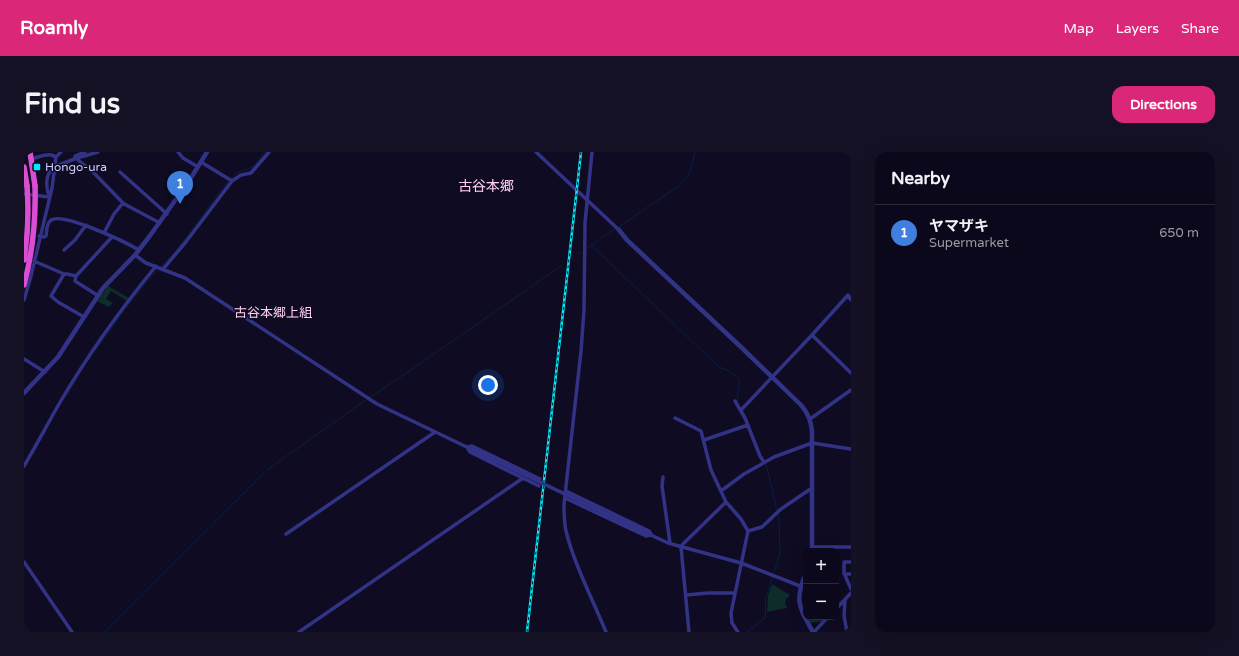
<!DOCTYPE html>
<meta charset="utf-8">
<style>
body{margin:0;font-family:"Varela Round","Noto Sans JP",sans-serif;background:#131123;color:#f1f3f6}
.controls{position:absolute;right:12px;bottom:12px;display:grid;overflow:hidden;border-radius:8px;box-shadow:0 4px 16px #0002}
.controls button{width:36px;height:36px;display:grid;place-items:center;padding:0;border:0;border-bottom:1px solid #2a2939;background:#0a081a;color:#f1f3f6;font:20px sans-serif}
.you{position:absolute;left:464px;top:233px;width:14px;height:14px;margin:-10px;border:3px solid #fff;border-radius:50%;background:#1a73e8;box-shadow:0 0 0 6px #1a73e833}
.badge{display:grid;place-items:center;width:26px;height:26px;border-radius:50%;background:#db2777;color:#fff;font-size:13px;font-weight:700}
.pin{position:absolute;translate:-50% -33px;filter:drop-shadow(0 1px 2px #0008)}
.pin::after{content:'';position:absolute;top:21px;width:14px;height:12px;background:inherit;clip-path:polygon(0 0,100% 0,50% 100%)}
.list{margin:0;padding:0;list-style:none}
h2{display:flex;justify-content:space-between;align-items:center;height:52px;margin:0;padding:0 16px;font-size:17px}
h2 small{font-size:13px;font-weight:400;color:#999aa2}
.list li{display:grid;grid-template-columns:26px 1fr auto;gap:12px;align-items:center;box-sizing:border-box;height:56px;padding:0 16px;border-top:1px solid #2a2939}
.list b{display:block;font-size:15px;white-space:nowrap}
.list p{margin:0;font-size:13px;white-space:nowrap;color:#999aa2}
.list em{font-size:13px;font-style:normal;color:#999aa2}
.map{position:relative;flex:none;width:827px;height:480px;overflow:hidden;border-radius:12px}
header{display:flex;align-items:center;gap:24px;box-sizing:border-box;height:56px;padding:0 20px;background:#db2777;color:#fff}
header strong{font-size:19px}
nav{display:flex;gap:22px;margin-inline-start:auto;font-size:14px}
.intro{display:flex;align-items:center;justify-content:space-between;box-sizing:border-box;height:96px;padding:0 24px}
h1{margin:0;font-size:28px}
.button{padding:10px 18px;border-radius:12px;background:#db2777;color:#fff;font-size:14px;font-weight:700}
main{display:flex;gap:24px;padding:0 24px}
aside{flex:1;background:#0a081a;border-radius:12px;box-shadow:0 4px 16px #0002}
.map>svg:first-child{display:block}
.green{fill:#0e2d2a}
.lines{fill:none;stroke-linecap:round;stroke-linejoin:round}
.stream{stroke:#072146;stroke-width:1}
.minor{stroke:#323386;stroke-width:3.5}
.tertiary{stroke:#323386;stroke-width:4.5}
.trunk{stroke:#db4ed4;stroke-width:5.5}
.rail-casing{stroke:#00ebf8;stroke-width:2.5}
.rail{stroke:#0e0b22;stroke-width:1;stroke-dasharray:3;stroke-linecap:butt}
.minor-bridge{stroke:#323386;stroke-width:3.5}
.trunk-bridge{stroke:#db4ed4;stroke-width:5.5}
.poi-dot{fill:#00ebf8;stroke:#0e0b22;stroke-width:1.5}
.labels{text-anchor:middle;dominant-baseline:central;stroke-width:3;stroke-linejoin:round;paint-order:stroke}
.poi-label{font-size:12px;fill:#d0cdff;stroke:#0e0b22;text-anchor:start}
.neighbourhood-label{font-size:13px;fill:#ffcff0;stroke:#0e0b22}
.quarter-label{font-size:14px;fill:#ffcff0;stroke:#0e0b22}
</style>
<header>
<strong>Roamly</strong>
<nav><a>Map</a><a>Layers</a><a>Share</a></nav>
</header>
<div class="intro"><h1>Find us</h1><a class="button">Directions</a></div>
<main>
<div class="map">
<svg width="827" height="480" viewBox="0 0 827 480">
<rect width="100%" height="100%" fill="#0e0b22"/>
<path class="green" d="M84,134L105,146L103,149L87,139L82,147L89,151L85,155L73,149Z
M748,432L766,443L764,446H762L761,451L763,456L743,460L744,444Z
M783,465H799L800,467L798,469L787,471Z"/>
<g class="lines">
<path class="stream" d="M207,26L213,21L229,15L241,0
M595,75L656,33C667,23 668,14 671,0
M568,94L695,215L705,219L715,227C716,234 713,242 713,250
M562,97L592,76
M554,102L558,100
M137,114L148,104L205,28
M102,156L123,129L134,118
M423,193L537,114
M68,203L100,159
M63,210L67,205
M43,243L59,216
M347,245L420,195
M741,311L744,320L753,359
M243,318L268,300L342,248
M187,374L240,321
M750,421L756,401L755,367L754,362
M117,444L185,376
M81,480L115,446
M723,480L741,466L742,445L749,424"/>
<path class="minor" d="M154,0L159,6L174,15
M512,0L595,78
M568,0L561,71L560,158L557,199L540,352C540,361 540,370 542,379C550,412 569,448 582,480
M53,6L74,0
M7,7C15,5 25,0 32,5
M51,7V4L61,0
M177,10L208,29
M35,13L53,6L54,8L69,20L99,51L104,54L136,71
M96,20L143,62
M0,42L25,45
M25,44C22,36 21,22 29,17
M80,81L90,62L99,51
M15,84L20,85L22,84C23,79 22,73 26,69C36,58 103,91 115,98
M40,98L51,88L62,73
M111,103L122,111L161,126L353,252L472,309
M10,109L40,122H43L52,124
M139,117L161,91L208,29L217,23L227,21L245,0
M40,122L27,144L34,150L60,165
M73,143L51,129L52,124L88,85
M0,148L7,124L28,36L32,5L37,0
M827,148L824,143L788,183L827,221
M0,207L21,220
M711,249L721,266L736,304L740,310
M717,258L788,183
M651,266L677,279L687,318L702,350L659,392L657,395L665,480
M786,267L827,238
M680,288L724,273
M0,314C12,294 23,273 35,252C63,204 96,158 132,114
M639,325L638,334L646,391
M515,334L446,300L443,295L448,294L516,327
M542,339L625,379L627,382
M697,339L720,322L750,305L788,291L827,297
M541,346L622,384L627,383
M702,350L717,367L724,379L707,461L708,471L714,480
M597,369L644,391L717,411L776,434
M724,379L738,375L757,357L788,336
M262,382L411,280
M789,395H827
M0,410L48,480
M827,410H820V421L827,437
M820,422H827
M662,443L684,441H711
M821,448L820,464L823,480
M812,457L827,441
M275,480L499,326
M790,480L804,465"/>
<path class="tertiary" d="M595,78L603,88L718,196L777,253C784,261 787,268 788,279V399
M0,241L34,205L79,136L111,103L125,85L165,29L183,0
M782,421C770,449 775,455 789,480"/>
<path class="trunk" d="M6,0L11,34
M0,15L3,34"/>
<defs>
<path id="rail" d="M503,480L557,0"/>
</defs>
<use href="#rail" class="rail-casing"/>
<use href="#rail" class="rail"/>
<path class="minor-bridge" d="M472,309L597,369"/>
<path class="trunk-bridge" d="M0,108C4,83 5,60 3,34
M0,133C9,99 12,69 11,34"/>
</g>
<rect class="poi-dot" x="9" y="11" width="8" height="8" rx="2"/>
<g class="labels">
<g class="poi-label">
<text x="21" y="15">Hongo-ura</text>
</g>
<g class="neighbourhood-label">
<text x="249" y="161">古谷本郷上組</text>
</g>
<g class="quarter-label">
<text x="462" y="34">古谷本郷</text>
</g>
</g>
</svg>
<div class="controls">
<button>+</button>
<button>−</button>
</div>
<div class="you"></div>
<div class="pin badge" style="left:156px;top:52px;background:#3f7fe0">1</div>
</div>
<aside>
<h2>Nearby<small></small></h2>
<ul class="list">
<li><span class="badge" style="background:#3f7fe0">1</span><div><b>ヤマザキ</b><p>Supermarket</p></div><em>650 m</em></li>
</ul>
</aside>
</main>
